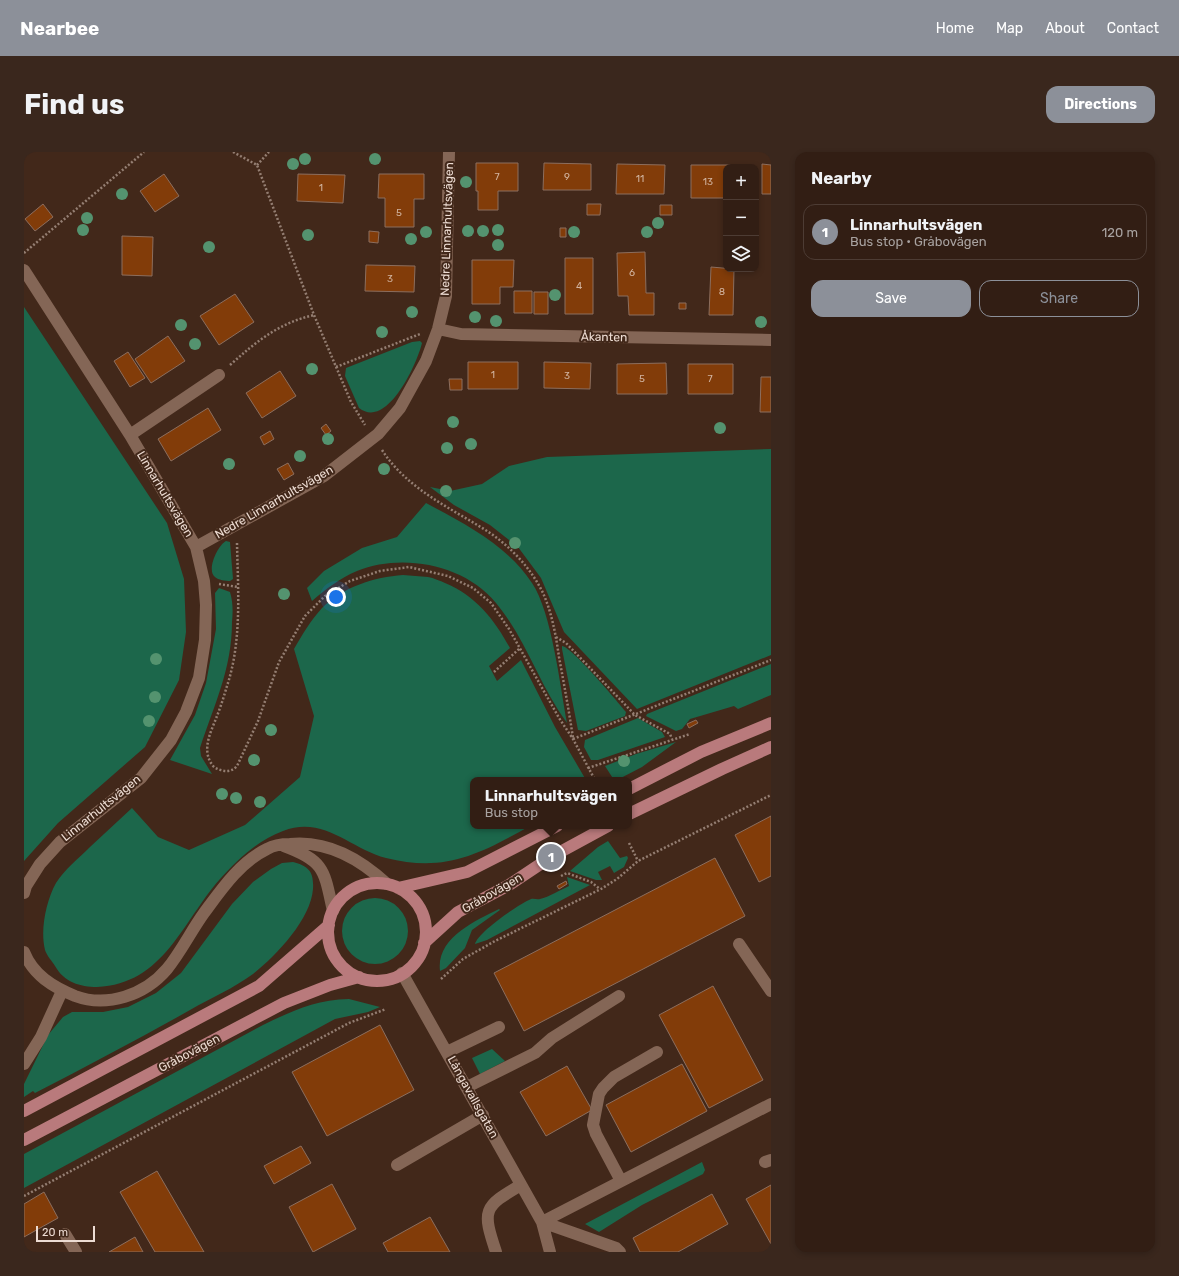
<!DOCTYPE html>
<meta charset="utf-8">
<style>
body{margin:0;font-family:Rubik,sans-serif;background:#3a271d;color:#f1f3f6}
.controls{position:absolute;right:12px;top:12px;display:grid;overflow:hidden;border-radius:8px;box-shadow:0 2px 6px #0003}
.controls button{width:36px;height:36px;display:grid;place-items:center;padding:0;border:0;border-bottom:1px solid #4d3c34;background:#321e14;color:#f1f3f6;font:20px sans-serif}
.scale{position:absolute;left:12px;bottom:10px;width:59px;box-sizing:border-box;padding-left:4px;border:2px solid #eddcd3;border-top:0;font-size:11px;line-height:14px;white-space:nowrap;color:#eddcd3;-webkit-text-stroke:3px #42281a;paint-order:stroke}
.you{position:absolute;left:312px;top:445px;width:14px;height:14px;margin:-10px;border:3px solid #fff;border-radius:50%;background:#1a73e8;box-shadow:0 0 0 6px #1a73e833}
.badge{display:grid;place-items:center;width:26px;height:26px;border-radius:50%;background:#8c9099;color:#fff;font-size:13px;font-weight:700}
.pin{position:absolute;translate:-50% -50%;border:2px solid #fff;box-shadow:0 1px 4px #0006}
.popup{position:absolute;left:446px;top:625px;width:162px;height:52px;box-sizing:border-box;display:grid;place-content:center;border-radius:8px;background:#321e14;filter:drop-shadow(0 1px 3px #0005);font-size:13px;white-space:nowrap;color:#a8a2a0}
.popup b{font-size:15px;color:#f1f3f6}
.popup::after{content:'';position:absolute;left:50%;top:100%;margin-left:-8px;border:8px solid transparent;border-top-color:#321e14}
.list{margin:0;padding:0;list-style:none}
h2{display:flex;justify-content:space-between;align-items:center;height:52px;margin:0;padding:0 16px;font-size:17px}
h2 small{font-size:13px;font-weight:400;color:#a8a2a0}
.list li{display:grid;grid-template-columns:26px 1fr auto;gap:12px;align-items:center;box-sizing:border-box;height:56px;margin:0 8px 8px;padding:0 8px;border:1px solid #4d3c34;border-radius:12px}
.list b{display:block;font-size:15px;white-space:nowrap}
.list p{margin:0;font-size:13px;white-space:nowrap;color:#a8a2a0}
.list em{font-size:13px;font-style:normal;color:#a8a2a0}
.actions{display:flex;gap:8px;padding:12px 16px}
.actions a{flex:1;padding:9px 0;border:1px solid #8c9099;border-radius:12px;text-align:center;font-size:14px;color:#8c9099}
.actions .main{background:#8c9099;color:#fff}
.icon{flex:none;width:22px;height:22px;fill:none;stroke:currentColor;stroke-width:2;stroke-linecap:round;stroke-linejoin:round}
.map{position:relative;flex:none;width:747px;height:1100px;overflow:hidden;border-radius:12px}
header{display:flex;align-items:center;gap:24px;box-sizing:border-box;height:56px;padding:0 20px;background:#8c9099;color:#fff}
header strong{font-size:19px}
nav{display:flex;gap:22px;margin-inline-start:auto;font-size:14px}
.intro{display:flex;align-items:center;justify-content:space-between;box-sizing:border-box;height:96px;padding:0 24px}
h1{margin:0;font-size:28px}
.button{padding:10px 18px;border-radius:12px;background:#8c9099;color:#fff;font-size:14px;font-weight:700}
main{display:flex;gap:24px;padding:0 24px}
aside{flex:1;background:#321e14;border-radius:12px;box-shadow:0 2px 6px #0003}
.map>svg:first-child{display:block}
.green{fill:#1c674b}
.building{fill:#823c09;stroke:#8c6e5e}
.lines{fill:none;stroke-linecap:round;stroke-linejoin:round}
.path{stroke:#947e72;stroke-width:2.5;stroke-dasharray:2 2;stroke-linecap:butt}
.minor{stroke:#846656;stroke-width:12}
.major{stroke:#b97a7c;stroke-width:12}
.tree{fill:#54936f}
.labels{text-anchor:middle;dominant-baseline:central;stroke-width:4;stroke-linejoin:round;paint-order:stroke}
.number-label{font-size:10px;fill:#d2b4a0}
.street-label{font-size:12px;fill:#eddcd3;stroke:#42281a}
</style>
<header>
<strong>Nearbee</strong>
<nav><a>Home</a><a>Map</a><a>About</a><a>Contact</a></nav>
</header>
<div class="intro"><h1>Find us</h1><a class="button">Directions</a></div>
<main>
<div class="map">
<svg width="747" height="1100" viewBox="0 0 747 1100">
<rect width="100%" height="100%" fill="#42281a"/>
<path class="green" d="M0,155L143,371L160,427L162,480L155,528L121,595L34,671L0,709Z
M396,189L398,191C393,212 363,278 335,256L321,224L322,216L388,190Z
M747,297V503L613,557L540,480L517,426L494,395L466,373L430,353L406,335L426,339L458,332L485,314L523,305Z
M402,351C441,372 483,393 508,431C528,461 536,534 543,571C515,533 502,487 472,451C440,412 378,401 333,419C316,426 302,437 288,449L283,436L300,419L338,396L373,385Z
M202,389L206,390L209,427L206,429C202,429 194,428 191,425C182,418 194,393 202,389Z
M379,423C387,424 396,424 404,425C410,426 416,429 421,431C452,444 470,467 486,496L465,514L473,529L497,508L531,575L562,628H449V674H506C456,702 421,721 362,706C326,697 300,663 259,679C234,688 214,707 196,727C158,770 140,832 73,835C56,835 40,830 31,814C28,809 23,804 21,798C16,778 22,749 32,731C40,718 55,706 66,695C80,682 94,669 108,656L134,685L165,698L221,673L276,625L290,564L270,497C278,483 287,468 298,456C319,435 350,425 379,423Z
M195,436L206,440C209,450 209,460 208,470C208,517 190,553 176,596L177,604L188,622L146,608L171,563L182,531L192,477L191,441Z
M538,494C548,495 593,549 602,560L601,564L562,579L554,578L538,497Z
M747,512V543L714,557L710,554L666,567L658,577L652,579L622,564L623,562Z
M614,566L638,580L641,585L574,608H567L560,595L561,588Z
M652,590L618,615L593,628H590L581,614L612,602Z
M584,689L596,706L603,704L604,706L600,715L590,721L586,714L574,720L578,728H572L546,719L574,695Z
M269,710C285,714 290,720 289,737C287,767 252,804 229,822C210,836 187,846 166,858C115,887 63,914 11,941L9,939L0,945V932L24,883L39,865L48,860H79L104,855L132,841L157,821L208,752L229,730L247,717L258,711Z
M543,725L566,733L463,788L451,792C454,780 495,752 507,747C510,746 513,748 516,747C525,745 536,738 545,734Z
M318 779a33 33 0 1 1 66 0a33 33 0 1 1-66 0Z
M475,757L476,758L448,778L441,796L422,816L416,819C412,786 451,769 475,757Z
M325,847L356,855L344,860L311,867L0,1036V1002L239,873C268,859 291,848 325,847Z
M468,897L481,909L456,922L448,906Z
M678,1010L681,1018L679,1022L618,1053L575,1080L561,1072Z"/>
<path class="building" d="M452,11H494V39H474V58H454V39H452Z
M520,11L567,12V38H519Z
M593,12L641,13L640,42H592Z
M738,12L747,13V42H738Z
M667,13H712V15H702V46H667Z
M140,22L155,44L131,60L116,39Z
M274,22L321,23L319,51L273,49Z
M355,22H400V47H390V75H361V46H354Z
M19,52L29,65L11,79L1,67Z
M563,52H577L576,63H563Z
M636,53H648V63H636Z
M536,76H542V85H536Z
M345,79L355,80L354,91L345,90Z
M98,84L129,85L128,124L98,123Z
M621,100L622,141H630V163H605L604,144H594L593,101Z
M541,106H569V162H541Z
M448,108H490L489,135H476V152H448Z
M342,113L391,114L390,140L341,139Z
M687,115L710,117L709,163H685Z
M490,139H508V161H490Z
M510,140H524V162H510Z
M211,142L230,170L195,193L176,164Z
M655,151H662V157H655Z
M144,184L161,209L127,231L111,207Z
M104,200L121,226L106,235L90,209Z
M444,210H494V237H444Z
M520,210L567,211L566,237L520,236Z
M642,211L643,242H593V212Z
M664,212H709V242H664Z
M256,219L272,244L238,266L222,241Z
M737,225H747V260H736Z
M425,227H438V238H426Z
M184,256L197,278L147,309L134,287Z
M302,272L307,279L302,283L297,276Z
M246,279L250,287L240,293L236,285Z
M264,311L270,322L260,328L253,317Z
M672,568L674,571L665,576L663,572Z
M747,664V724L735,730L711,683Z
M691,706L721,764L500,879L470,821Z
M542,729L543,732L535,737L533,734Z
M689,834L739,928L685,956L635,863Z
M356,873L390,938L303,984L268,920Z
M658,912L683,959L607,1000L582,953Z
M543,914L568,958L522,984L496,940Z
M277,994L287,1011L250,1032L240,1014Z
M133,1019L180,1100H131L96,1040Z
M308,1032L332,1077L289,1100L265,1055Z
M747,1033V1092L722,1047Z
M20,1040L34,1066L0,1085V1052Z
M688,1042L704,1072L654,1100H616L609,1086Z
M406,1065L426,1100H364L359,1091Z
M111,1085L119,1100H85Z"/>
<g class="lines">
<path class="path" d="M209,0L233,13L290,163L327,250L341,273
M233,13L245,0
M0,101L120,0
M206,213C233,189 255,171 290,163
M312,215L396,182
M358,298C383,337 425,355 463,379C485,393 507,416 519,441C528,461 532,484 535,505C540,532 545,559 549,586
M213,391C214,438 218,489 203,534C200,544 197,554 193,564C187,580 176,599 190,615C198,620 207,621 213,614L234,569L255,510L281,464L301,444L326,429L356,419L385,415L424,424L449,436L467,451L485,477L535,566L549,587L571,628
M195,432L214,435
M532,485L542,491L611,563L646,582L648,587
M470,520L495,497
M549,587L747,508
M564,616L666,582
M605,691L614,709
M537,724L543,721L567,730L576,737
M417,827L439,807L471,789L577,737L593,727L614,709L747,643
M0,1044L325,871L362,857"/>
<path class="minor" d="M0,118L106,283L172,395L180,429L182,453L181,488L175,526L162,560L147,588L117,626L36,690L16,712L2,734L0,741
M414,177L437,182L747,188
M106,283L195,223
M172,395L300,324L354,282L376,256L402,209L414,177L422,144L425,0
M260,694C301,709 300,718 309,759
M715,792L747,839
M0,800C9,823 29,835 51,844C83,856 121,843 143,817C157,800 167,779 180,761C197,738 216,710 243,697C250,693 258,692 266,692C304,688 336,707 363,732
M378,821L518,1070L526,1100
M423,900L475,875
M0,912L17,885L38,839
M443,935L511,901L528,886L595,844
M741,1010L747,1008
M373,1013L459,963
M597,1029L572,982L569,973L575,942L579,936L590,925L633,900
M518,1070L747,952
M518,1070L592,1096L596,1100
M41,1082L52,1100
M472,1100C458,1058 459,1055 497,1033"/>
<path class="major" d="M605,637L677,600L747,571
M605,662L698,617L747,595
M304 780a49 49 0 1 1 98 0a49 49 0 1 1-98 0Z
M374,736L443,720L533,674
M400,791L434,760L485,733L527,705L584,674
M0,959L235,834L305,773
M0,988L260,851L306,833L335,825"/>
</g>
<g class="tree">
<circle cx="281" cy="7" r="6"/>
<circle cx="351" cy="7" r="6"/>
<circle cx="269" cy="12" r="6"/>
<circle cx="442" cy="30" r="6"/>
<circle cx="98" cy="42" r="6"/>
<circle cx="63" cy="66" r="6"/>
<circle cx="634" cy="71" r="6"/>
<circle cx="59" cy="78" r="6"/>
<circle cx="474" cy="78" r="6"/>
<circle cx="444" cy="79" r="6"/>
<circle cx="459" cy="79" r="6"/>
<circle cx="402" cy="80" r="6"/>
<circle cx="550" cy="80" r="6"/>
<circle cx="623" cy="80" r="6"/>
<circle cx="284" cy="83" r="6"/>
<circle cx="387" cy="87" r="6"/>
<circle cx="474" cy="93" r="6"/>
<circle cx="185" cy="95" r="6"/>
<circle cx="531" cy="143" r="6"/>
<circle cx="388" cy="160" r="6"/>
<circle cx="451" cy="165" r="6"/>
<circle cx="472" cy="169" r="6"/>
<circle cx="737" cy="170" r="6"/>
<circle cx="157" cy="173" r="6"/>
<circle cx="358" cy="180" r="6"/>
<circle cx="171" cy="192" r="6"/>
<circle cx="288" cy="217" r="6"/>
<circle cx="429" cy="270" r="6"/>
<circle cx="696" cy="276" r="6"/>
<circle cx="304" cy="287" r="6"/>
<circle cx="447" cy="292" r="6"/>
<circle cx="423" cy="296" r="6"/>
<circle cx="276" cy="304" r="6"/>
<circle cx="205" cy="312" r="6"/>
<circle cx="360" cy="317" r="6"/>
<circle cx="422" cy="339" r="6"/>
<circle cx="491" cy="391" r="6"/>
<circle cx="260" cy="442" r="6"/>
<circle cx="132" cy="507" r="6"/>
<circle cx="131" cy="545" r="6"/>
<circle cx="125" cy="569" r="6"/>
<circle cx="247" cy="578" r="6"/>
<circle cx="230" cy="608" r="6"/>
<circle cx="600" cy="609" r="6"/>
<circle cx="198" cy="642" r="6"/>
<circle cx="212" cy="646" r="6"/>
<circle cx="236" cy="650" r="6"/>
</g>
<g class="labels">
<g class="number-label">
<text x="473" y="25">7</text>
<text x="543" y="25">9</text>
<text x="616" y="27">11</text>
<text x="684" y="30">13</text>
<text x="297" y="36">1</text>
<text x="375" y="61">5</text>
<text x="608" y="121">6</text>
<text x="366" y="127">3</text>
<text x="555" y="134">4</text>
<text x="698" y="140">8</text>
<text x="469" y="223">1</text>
<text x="543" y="224">3</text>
<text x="618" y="227">5</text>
<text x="686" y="227">7</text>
</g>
<g class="street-label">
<text transform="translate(423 77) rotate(-88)">Nedre Linnarhultsvägen</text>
<text transform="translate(580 185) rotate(1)">Åkanten</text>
<text transform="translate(141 342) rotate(59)">Linnarhultsvägen</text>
<text transform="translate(250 350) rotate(-30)">Nedre Linnarhultsvägen</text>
<text transform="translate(77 656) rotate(-39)">Linnarhultsvägen</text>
<text transform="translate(468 741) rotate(-30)">Gråbovägen</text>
<text transform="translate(165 901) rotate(-28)">Gråbovägen</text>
<text transform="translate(449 945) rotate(61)">Långavallsgatan</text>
</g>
</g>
</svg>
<div class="controls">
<button>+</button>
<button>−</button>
<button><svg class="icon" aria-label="layers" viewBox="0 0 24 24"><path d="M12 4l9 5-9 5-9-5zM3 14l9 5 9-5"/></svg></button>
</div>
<div class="scale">20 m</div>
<div class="you"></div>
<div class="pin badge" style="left:527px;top:705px">1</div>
<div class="popup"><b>Linnarhultsvägen</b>Bus stop</div>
</div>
<aside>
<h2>Nearby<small></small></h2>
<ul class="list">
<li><span class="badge">1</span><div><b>Linnarhultsvägen</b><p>Bus stop · Gråbovägen</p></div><em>120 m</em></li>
</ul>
<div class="actions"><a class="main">Save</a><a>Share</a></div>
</aside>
</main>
